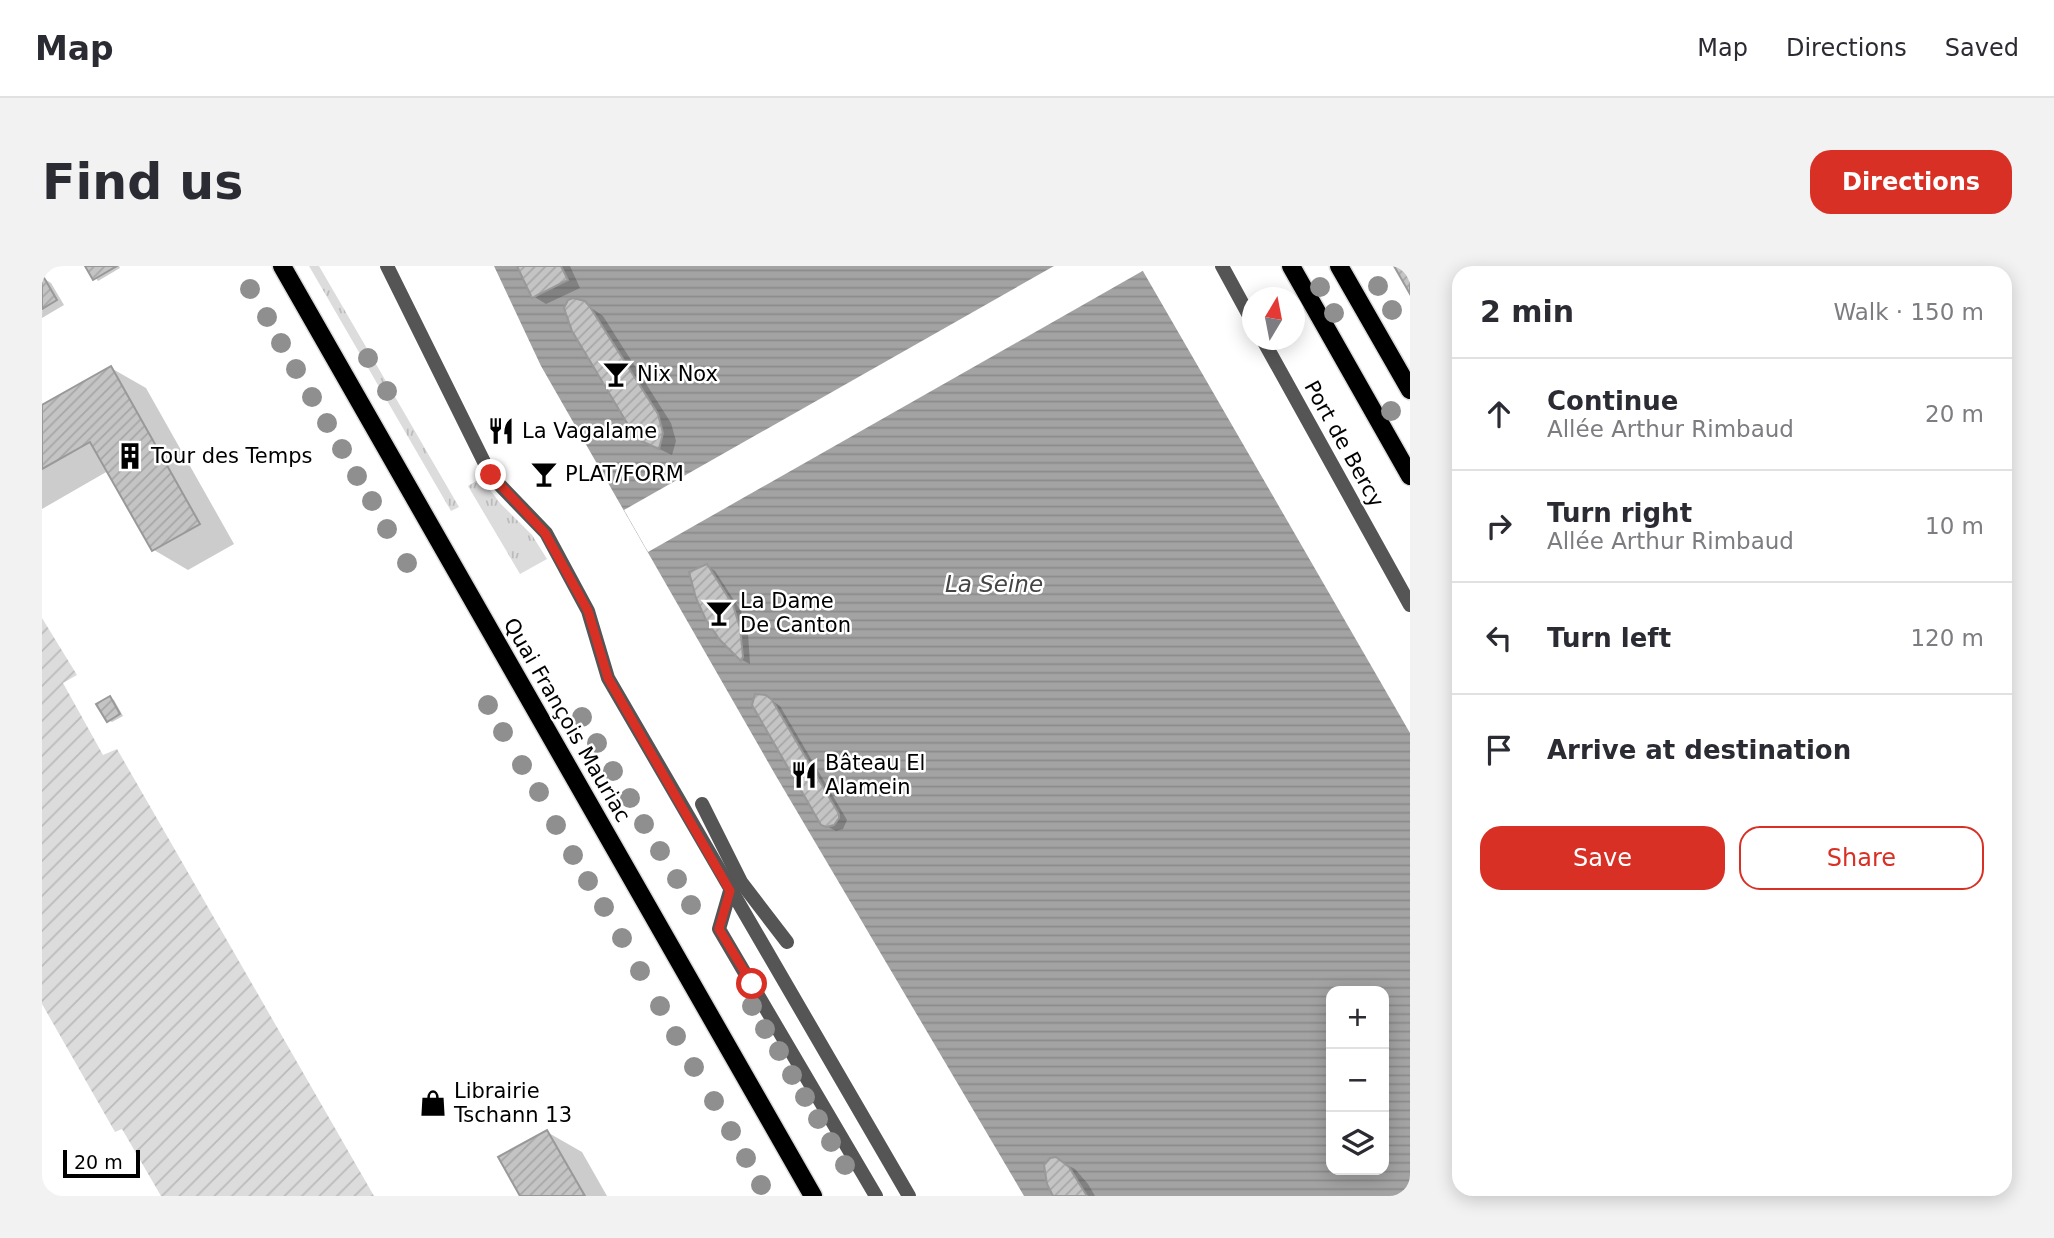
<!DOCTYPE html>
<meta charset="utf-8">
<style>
body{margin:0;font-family:"DejaVu Sans",sans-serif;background:#f2f2f3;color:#2b2b33}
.controls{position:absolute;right:21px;bottom:21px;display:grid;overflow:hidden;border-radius:14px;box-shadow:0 4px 18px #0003}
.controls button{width:63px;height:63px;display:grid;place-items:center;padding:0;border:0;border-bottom:2px solid #e1e1e2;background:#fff;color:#2b2b33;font:35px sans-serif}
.compass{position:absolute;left:1200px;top:21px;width:63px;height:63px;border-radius:50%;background:#fff;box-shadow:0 4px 18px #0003;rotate:10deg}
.scale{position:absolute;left:21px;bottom:18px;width:77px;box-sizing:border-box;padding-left:7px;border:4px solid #000;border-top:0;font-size:19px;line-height:24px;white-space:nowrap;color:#000;-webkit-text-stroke:5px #fff;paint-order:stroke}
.stop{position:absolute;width:21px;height:21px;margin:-16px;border:5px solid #d93025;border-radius:50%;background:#fff}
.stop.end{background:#d93025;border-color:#fff;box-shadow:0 2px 7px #0008}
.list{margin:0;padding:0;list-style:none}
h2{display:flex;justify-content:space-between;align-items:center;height:91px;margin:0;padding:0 28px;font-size:30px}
h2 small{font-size:23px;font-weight:400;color:#7c7c81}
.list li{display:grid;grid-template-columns:46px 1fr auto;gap:21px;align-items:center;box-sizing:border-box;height:112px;padding:0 28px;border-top:2px solid #e1e1e2}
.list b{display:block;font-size:26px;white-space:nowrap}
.list p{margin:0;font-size:23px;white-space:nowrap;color:#7c7c81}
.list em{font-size:23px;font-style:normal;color:#7c7c81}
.actions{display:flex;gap:14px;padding:21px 28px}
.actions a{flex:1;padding:16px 0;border:2px solid #d93025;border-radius:21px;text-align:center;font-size:24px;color:#d93025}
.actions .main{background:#d93025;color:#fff}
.icon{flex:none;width:38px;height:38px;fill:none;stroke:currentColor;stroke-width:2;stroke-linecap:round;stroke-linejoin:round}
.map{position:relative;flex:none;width:1368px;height:930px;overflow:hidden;border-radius:21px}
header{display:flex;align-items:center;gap:42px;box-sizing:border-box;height:98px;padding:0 35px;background:#fff;border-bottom:2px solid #e1e1e2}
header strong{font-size:33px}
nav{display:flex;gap:38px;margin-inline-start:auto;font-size:24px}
.intro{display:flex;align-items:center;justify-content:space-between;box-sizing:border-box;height:168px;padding:0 42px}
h1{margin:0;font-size:49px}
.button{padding:18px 32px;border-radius:21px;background:#d93025;color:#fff;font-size:24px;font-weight:700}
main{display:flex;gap:42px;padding:0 42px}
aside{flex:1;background:#fff;border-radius:21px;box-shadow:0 4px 18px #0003}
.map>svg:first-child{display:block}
.grass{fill:url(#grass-tufts)}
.garden{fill:url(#garden-furrows)}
.water{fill:url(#water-rules);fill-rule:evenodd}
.pier{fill:#fff}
.shadow{fill:#0003}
.building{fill:url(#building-hatch);stroke:#999;stroke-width:2}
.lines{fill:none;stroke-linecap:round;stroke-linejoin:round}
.primary-casing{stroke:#dbdbdb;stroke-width:21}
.lane{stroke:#555;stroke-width:14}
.street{stroke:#555;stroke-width:14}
.primary{stroke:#000;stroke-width:18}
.tree{fill:#8f8f8f}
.route{stroke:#d93025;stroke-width:9}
.labels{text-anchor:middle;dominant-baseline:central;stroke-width:5;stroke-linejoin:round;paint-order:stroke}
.poi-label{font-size:21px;fill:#000;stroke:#fff;text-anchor:start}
.street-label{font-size:21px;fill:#000;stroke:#fff}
.water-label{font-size:23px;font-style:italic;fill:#444;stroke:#fff}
</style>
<header>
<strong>Map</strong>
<nav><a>Map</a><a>Directions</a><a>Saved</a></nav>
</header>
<div class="intro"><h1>Find us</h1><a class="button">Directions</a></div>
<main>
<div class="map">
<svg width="1368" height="930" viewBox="0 0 1368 930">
<defs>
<pattern id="grass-tufts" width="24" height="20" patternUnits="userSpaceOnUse" patternTransform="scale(1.75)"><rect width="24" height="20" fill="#dcdcdc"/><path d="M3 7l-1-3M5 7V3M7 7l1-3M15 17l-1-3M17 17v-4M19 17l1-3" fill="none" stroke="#bbb"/></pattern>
<pattern id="garden-furrows" width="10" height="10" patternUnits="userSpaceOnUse" patternTransform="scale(1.75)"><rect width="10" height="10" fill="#dcdcdc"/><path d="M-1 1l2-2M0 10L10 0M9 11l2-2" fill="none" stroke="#bbb"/></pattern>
<pattern id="water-rules" width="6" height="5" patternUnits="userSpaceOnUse" patternTransform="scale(1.75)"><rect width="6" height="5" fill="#a3a3a3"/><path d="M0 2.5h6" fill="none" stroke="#8b8b8b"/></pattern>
<pattern id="building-hatch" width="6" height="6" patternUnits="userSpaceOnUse" patternTransform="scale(1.75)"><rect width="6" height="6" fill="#c4c4c4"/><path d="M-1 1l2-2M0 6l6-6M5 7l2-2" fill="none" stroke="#a7a7a7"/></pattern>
</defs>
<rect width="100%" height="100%" fill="#fff"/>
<path class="grass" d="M267,0H277L417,241L409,245Z
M439,212L458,237L490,269L505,293L478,308L426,220Z"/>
<path class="garden" d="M0,352L35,409L21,417L61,489L75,483L332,930H119L80,863L73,866L0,738Z"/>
<path class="water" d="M452,0H1098L1368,467V930H982L734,510L499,100ZM1289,725H1342V904H1289Z"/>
<path class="pier" d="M1012,0H1102L1104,3L606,286L582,244Z"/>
<path class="shadow" d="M45,0H77L78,2L56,15Z
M477,0H528L538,22L504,38L491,30Z
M1,12L9,17L22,39L0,52Z
M542,37L561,50L629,157L634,175L630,189L613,181Z
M69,102L104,122L192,278L146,304L112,284L66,205L0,243V141Z
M665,300L673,305L699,345L706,367L708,398L698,393Z
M723,430L738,440L805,554L801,563L794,565L781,558Z
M68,432L72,434L81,450L70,456L66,454Z
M505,866L540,886L565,930H481Z
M1019,896L1033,903L1046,918L1053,930H1014Z"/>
<path class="building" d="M43,0H75L51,14Z
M475,0H519L526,14L490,32Z
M1352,0H1368V28Z
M1,10L15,34L0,43V11Z
M531,32L543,35L548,41L616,148L621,167L617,183L599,175L588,162L530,65L522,42L526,34Z
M69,100L158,258L110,285L48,176L0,203V139Z
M665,298L691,339L698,362L701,391L699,395L678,374L664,354L654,332L647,306Z
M713,428L724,429L730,434L797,548V552L792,559L784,561L779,559L710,439Z
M68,430L78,448L65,456L54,438Z
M505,864L543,930H478L456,891Z
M1014,891L1027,901L1045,930H1011L1005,918L1002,899L1008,892Z"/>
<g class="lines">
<defs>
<path id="primary" d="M240,0L771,930
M1249,0L1368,210
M1297,0L1368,124"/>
</defs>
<use href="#primary" class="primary-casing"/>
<path class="lane" d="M1180,0L1210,55
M1221,74L1368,339
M660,538L699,616L688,625
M699,616L745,676"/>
<path class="street" d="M345,0L449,210L504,267L546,345L566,412L867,930
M688,625L677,663L834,930"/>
<use href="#primary" class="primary"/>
</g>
<g class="tree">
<circle cx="1336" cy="20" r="10"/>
<circle cx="1278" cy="21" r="10"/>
<circle cx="208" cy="23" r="10"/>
<circle cx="1350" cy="44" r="10"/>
<circle cx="1292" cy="47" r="10"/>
<circle cx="225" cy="51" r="10"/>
<circle cx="239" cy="77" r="10"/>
<circle cx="326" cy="92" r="10"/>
<circle cx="254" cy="103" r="10"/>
<circle cx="345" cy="125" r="10"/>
<circle cx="270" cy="131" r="10"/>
<circle cx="1349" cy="145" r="10"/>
<circle cx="285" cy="157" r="10"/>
<circle cx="300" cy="183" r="10"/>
<circle cx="315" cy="210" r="10"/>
<circle cx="330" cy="235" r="10"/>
<circle cx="345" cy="263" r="10"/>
<circle cx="365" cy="297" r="10"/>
<circle cx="446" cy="439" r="10"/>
<circle cx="540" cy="451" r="10"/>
<circle cx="461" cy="466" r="10"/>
<circle cx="555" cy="477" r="10"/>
<circle cx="480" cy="499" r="10"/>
<circle cx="571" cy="505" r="10"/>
<circle cx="497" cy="526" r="10"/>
<circle cx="588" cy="532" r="10"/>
<circle cx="602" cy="558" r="10"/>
<circle cx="514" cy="559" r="10"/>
<circle cx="618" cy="585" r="10"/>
<circle cx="531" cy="589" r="10"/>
<circle cx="635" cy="613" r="10"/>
<circle cx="546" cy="615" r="10"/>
<circle cx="649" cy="639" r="10"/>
<circle cx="562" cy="641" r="10"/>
<circle cx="580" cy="672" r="10"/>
<circle cx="598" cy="705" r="10"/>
<circle cx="618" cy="740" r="10"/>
<circle cx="710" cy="740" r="10"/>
<circle cx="723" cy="763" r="10"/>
<circle cx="634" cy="770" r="10"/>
<circle cx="737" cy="785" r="10"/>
<circle cx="652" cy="801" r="10"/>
<circle cx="750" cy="809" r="10"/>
<circle cx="763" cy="831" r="10"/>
<circle cx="672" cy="835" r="10"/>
<circle cx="776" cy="853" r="10"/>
<circle cx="689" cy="865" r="10"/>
<circle cx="789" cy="876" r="10"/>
<circle cx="704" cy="892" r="10"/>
<circle cx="803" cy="899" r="10"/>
<circle cx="719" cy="919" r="10"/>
</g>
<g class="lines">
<path class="route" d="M449,209L503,267L546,345L566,412L688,625L677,663L710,718"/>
</g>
<defs>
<symbol id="bar-bare" viewBox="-9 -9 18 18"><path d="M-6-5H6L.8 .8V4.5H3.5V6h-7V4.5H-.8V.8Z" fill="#000" stroke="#fff" stroke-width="2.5" paint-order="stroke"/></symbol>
<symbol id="restaurant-bare" viewBox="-9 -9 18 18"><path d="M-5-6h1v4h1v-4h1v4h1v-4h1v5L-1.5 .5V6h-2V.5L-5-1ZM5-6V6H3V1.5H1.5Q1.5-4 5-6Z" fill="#000" stroke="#fff" stroke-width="2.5" paint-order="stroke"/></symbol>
<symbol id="building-bare" viewBox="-9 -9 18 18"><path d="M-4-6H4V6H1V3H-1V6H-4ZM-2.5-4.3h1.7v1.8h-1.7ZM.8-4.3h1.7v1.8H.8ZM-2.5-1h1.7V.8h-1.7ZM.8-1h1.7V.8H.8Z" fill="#000" stroke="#fff" stroke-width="2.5" paint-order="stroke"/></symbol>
<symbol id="shop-bare" viewBox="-9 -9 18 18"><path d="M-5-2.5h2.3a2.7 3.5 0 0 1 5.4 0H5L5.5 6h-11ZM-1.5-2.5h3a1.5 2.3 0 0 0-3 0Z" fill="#000" stroke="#fff" stroke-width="2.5" paint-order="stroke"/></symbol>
</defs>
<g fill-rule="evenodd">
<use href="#bar-bare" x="555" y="89" width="38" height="38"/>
<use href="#restaurant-bare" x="440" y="146" width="38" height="38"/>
<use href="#building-bare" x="69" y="171" width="38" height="38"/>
<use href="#bar-bare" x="483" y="189" width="38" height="38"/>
<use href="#bar-bare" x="658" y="328" width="38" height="38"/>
<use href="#restaurant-bare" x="743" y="490" width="38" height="38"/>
<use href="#shop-bare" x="372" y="818" width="38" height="38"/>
</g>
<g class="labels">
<g class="poi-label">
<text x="595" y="108">Nix Nox</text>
<text x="480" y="165">La Vagalame</text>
<text x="109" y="190">Tour des Temps</text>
<text x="523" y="208">PLAT/FORM</text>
<text x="698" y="335">La Dame<tspan x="698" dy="24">De Canton</tspan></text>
<text x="783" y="497">Bâteau El<tspan x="783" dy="24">Alamein</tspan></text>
<text x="412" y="825">Librairie<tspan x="412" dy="24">Tschann 13</tspan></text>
</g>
<g class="street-label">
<text transform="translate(1302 178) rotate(61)">Port de Bercy</text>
<text transform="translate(525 454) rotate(60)">Quai François Mauriac</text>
</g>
<g class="water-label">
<text x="952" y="318">La Seine</text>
</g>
</g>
</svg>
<div class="controls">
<button>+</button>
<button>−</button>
<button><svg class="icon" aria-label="layers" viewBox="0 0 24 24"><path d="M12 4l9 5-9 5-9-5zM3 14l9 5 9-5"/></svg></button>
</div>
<svg class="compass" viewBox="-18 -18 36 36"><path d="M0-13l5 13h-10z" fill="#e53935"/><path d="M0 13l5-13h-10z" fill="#7c7c81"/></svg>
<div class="scale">20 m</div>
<div class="stop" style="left:710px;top:718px"></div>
<div class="stop end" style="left:449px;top:209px"></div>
</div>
<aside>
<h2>2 min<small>Walk · 150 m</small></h2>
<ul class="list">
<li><svg class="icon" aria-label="ahead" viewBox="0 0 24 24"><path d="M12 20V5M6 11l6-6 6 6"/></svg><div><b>Continue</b><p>Allée Arthur Rimbaud</p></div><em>20 m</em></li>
<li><svg class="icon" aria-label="right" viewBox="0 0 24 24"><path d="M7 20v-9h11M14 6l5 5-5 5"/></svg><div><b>Turn right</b><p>Allée Arthur Rimbaud</p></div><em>10 m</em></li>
<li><svg class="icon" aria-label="left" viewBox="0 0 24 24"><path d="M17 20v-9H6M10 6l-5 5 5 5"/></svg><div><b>Turn left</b></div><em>120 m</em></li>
<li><svg class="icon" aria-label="arrive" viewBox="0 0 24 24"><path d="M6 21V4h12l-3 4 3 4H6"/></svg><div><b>Arrive at destination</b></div></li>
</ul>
<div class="actions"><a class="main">Save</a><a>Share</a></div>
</aside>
</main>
